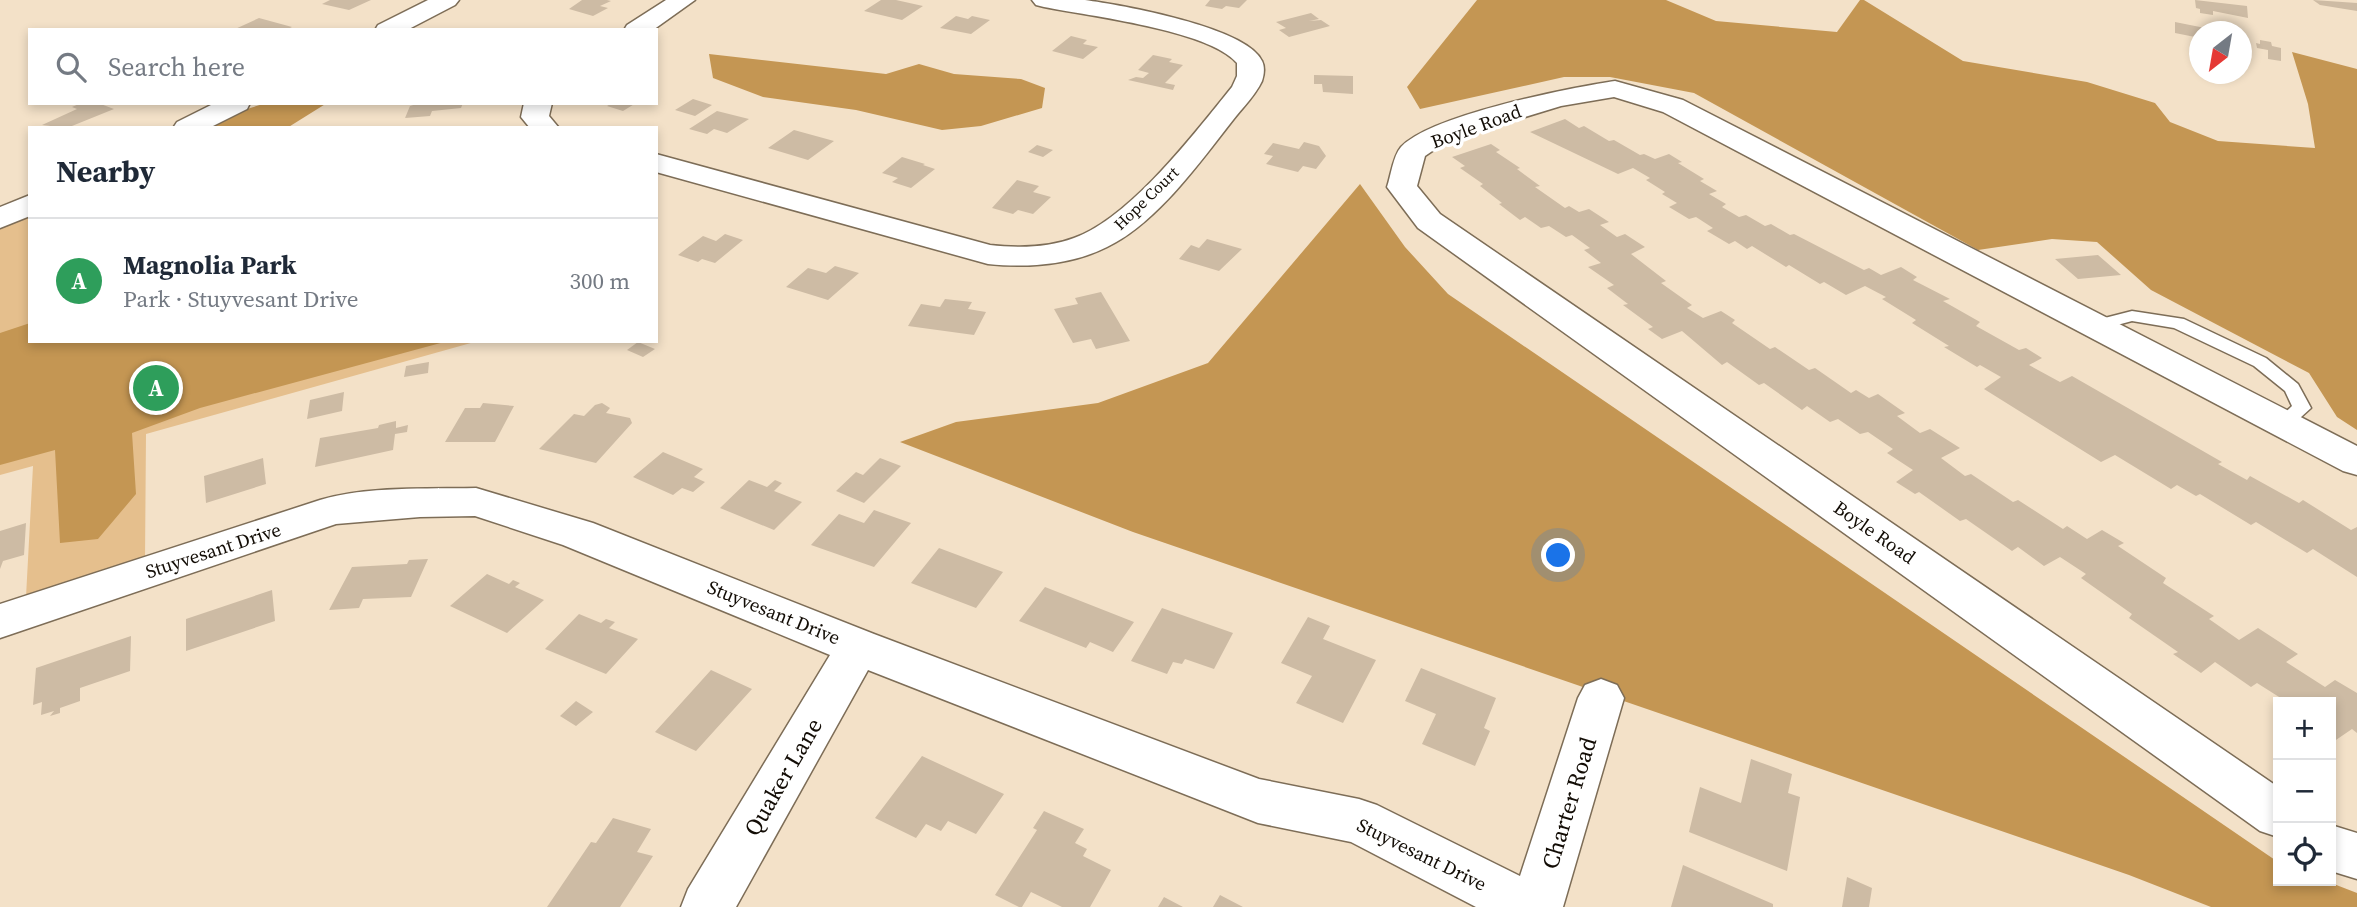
<!DOCTYPE html>
<meta charset="utf-8">
<style>
body{margin:0;font-family:"Source Serif 4",serif;background:#f6f6f7;color:#1f2937}
.controls{position:absolute;right:21px;bottom:21px;display:grid;overflow:hidden;border-radius:0px;box-shadow:0 4px 10px #0003}
.controls button{width:63px;height:63px;display:grid;place-items:center;padding:0;border:0;border-bottom:2px solid #e0e1e3;background:#fff;color:#1f2937;font:35px sans-serif}
.compass{position:absolute;left:2189px;top:21px;width:63px;height:63px;border-radius:50%;background:#fff;box-shadow:0 4px 10px #0003;rotate:211deg}
.you{position:absolute;left:1559px;top:556px;width:24px;height:24px;margin:-18px;border:5px solid #fff;border-radius:50%;background:#1a73e8;box-shadow:0 0 0 10px #1a73e833}
.badge{display:grid;place-items:center;width:46px;height:46px;border-radius:50%;background:#9b6b1d;color:#fff;font-size:23px;font-weight:700}
.pin{position:absolute;translate:-50% -50%;border:4px solid #fff;box-shadow:0 2px 7px #0006}
.list{margin:0;padding:0;list-style:none}
h2{display:flex;justify-content:space-between;align-items:center;height:91px;margin:0;padding:0 28px;font-size:30px}
h2 small{font-size:23px;font-weight:400;color:#747a83}
.list li{display:grid;grid-template-columns:46px 1fr auto;gap:21px;align-items:center;box-sizing:border-box;height:126px;padding:0 28px;border-top:2px solid #e0e1e3}
.list b{display:block;font-size:26px;white-space:nowrap}
.list p{margin:0;font-size:23px;white-space:nowrap;color:#747a83}
.list em{font-size:23px;font-style:normal;color:#747a83}
.icon{flex:none;width:38px;height:38px;fill:none;stroke:currentColor;stroke-width:2;stroke-linecap:round;stroke-linejoin:round}
.map{position:relative;flex:none;width:2357px;height:907px;overflow:hidden}
.search{position:absolute;background:#fff;box-shadow:0 4px 10px #0003;left:28px;top:28px;width:630px;height:77px;display:flex;align-items:center;gap:18px;box-sizing:border-box;padding:0 24px;border-radius:0px;color:#747a83;font-size:26px}
.panel{position:absolute;background:#fff;box-shadow:0 4px 10px #0003;left:28px;top:126px;width:630px;height:217px;border-radius:0px}
.map>svg:first-child{display:block}
.green{fill:#e5bf8d}
.forest{fill:#c49653}
.building{fill:#cdbba4}
.lines{fill:none;stroke-linecap:round;stroke-linejoin:round}
.lane-casing{stroke:#7d6d57;stroke-width:3}
.street-casing{stroke:#7d6d57;stroke-width:3}
.secondary-casing{stroke:#7d6d57;stroke-width:3}
.lane{fill:#fff;fill-rule:evenodd}
.street{fill:#fff;fill-rule:evenodd}
.secondary{fill:#fff;fill-rule:evenodd}
.labels{text-anchor:middle;dominant-baseline:central;stroke-width:7;stroke-linejoin:round;paint-order:stroke}
.far-street-label{font-size:16px;fill:#120c05;stroke:#fff}
.street-label{font-size:19px;fill:#120c05;stroke:#fff}
.near-street-label{font-size:23px;fill:#120c05;stroke:#fff}
</style>
<div class="map">
<svg width="2357" height="907" viewBox="0 0 2357 907">
<rect width="100%" height="100%" fill="#f3e1c8"/>
<path class="green" d="M30,210V341H478L146,434L145,559L26,597L33,466L0,475V224Z"/>
<path class="forest" d="M1477,0H1666L1716,21L1837,32L1860,0H1864L1963,61L2087,82L2155,103L2170,122L2218,141L2315,148L2308,104L2292,52L2357,69V430L2337,417L2309,373L2151,290L2097,242L2052,239L1978,250L1694,93L1610,77H1564L1420,109L1407,87Z
M709,54L886,74L919,64L954,74L1021,79L1045,88L1042,108L981,126L942,130L856,110L763,97L713,78Z
M266,103H327L287,128H208L234,113Z
M1360,184L1405,247L1448,294L2278,862V881H2326L2357,893V907H2211L2129,875L1133,532L900,442L956,422L1098,403L1208,363Z
M30,323V341H448L200,408L132,433L136,494L98,539L60,543L55,450L0,465V333Z"/>
<path class="building" d="M330,0H371L349,10L322,4Z
M582,0H607L611,1L600,6L608,8L593,16L569,9Z
M881,0H896L923,6L902,20L864,11Z
M1210,0H1247L1239,8L1226,6L1222,9L1205,6Z
M2195,0L2247,6L2248,18L2213,11V15L2200,13V9L2196,8Z
M2313,0L2357,3V11L2320,5Z
M1311,13L1319,19L1309,21L1321,20L1330,26L1289,37L1279,30L1286,28L1276,22Z
M956,16L968,19L972,16L990,20L971,34L940,28Z
M259,18L292,27L286,30H233Z
M2175,22L2205,28V32H2200V38L2175,33Z
M1071,36L1087,40L1083,44L1098,47L1083,59L1052,51Z
M2260,40L2271,42L2272,46L2281,48V61L2268,59V50L2257,48L2256,43L2260,44Z
M1153,55L1172,59L1169,62L1183,65L1165,83L1175,85L1173,90L1128,80L1136,77L1143,78L1149,73L1138,70Z
M1314,75L1353,76V94L1323,92L1322,84H1314Z
M693,99L712,105L695,116L675,110Z
M81,103H98L114,109L67,128L42,125L77,109L72,107Z
M420,103H463L461,108L432,111L430,116L405,118L410,106Z
M612,103H636L623,111L607,106Z
M717,111L749,119L727,133L714,129L707,134L689,129Z
M1565,119L1579,128L1584,126L1609,141L1614,140L1640,155L1644,154L1655,159L1669,154L1682,162L1678,163L1704,179L1700,181L1717,191L1709,194L1726,204L1722,207L1739,217L1746,215L1765,226L1771,224L1790,235L1794,234L1864,270L1869,268L1881,275L1901,267L1917,277L1913,280L1950,299L1943,301L1980,322L1976,326L2019,350L2026,348L2042,358L2029,365L2060,382L2072,376L2222,462L2218,464L2247,480L2250,476L2299,503L2303,500L2351,530L2357,527V577L2313,549L2307,553L2256,522L2251,525L2200,494L2196,496L2177,485L2171,489L2115,455L2101,462L1984,389L2001,377L1980,365L1977,367L1944,347L1949,346L1912,323L1916,320L1882,299L1886,297L1865,286L1846,295L1824,282L1820,284L1789,265L1786,267L1752,246L1747,249L1735,241L1729,244L1707,231L1713,228L1696,217L1689,219L1669,207L1677,203L1662,194L1665,192L1646,180L1650,178L1633,168L1618,174L1530,132Z
M794,130L834,141L808,160L768,148Z
M1304,142L1319,146L1326,156L1316,169L1303,166L1298,172L1266,164L1273,156L1264,154L1273,143L1299,149Z
M1491,144L1500,150L1496,152L1520,168L1517,169L1540,186L1535,187L1565,208L1569,206L1579,212L1589,209L1609,222L1600,225L1617,237L1625,234L1645,247L1631,254L1666,281L1661,283L1692,305L1687,308L1703,318L1721,311L1735,320L1732,323L1770,349L1775,347L1809,370L1815,368L1851,393L1856,390L1869,398L1878,394L1905,413L1897,416L1920,433L1930,429L1960,448L1941,458L1965,476L1971,474L2013,502L2018,500L2063,529L2067,526L2087,539L2102,530L2124,543L2118,546L2166,578L2163,583L2214,616L2209,619L2239,640L2258,628L2298,654L2286,662L2325,687L2335,680L2357,693V733L2352,729L2333,742L2331,741V702H2287L2257,683L2251,687L2215,662L2201,673L2173,654L2178,652L2129,618L2132,614L2081,578L2086,574L2060,557L2044,566L2018,547L2012,551L1966,519L1960,521L1919,492L1915,494L1896,482L1913,470L1887,453L1893,449L1868,432L1860,434L1838,419L1830,422L1807,406L1802,410L1764,383L1759,385L1727,362L1722,365L1682,331L1662,339L1648,329L1653,327L1623,305L1628,304L1607,288L1614,285L1588,267L1601,263L1584,250L1590,248L1572,235L1566,237L1549,226L1541,228L1525,217L1520,220L1499,204L1502,203L1480,186L1483,184L1460,168L1465,166L1452,157Z
M1037,145L1053,150L1043,157L1028,152Z
M902,157L925,164L923,165L935,169L911,188L892,182L898,178L882,173Z
M1017,180L1039,186L1033,192L1051,197L1033,214L1018,210L1013,214L992,208Z
M725,234L743,240L715,263L702,259L698,262L678,255L703,236L716,241Z
M1207,239L1242,249L1219,271L1179,259L1191,245L1199,248Z
M2098,255L2121,275L2078,279L2055,259Z
M835,266L859,273L828,300L786,287L808,268L826,273Z
M1101,292L1130,341L1096,349L1091,339L1073,343L1054,309L1078,304L1075,298Z
M945,299L972,302L968,309L986,312L974,335L908,326L921,304L940,307Z
M638,342L655,349L643,357L627,350Z
M429,362L428,373L404,377L406,366Z
M344,392L342,411L307,419L310,400Z
M483,403L514,406L495,442H445L465,408H480Z
M602,403L610,408L606,413L630,418L632,423L596,463L539,449L574,414L584,416L595,405Z
M396,421V428L408,425L407,432L395,434L393,450L315,467L320,438L378,428L379,425Z
M663,452L703,469L694,477L705,482L693,492L682,488L673,495L633,477Z
M263,458L266,484L206,503L204,476Z
M880,458L901,466L864,503L836,491L856,472L863,475Z
M749,480L767,487L775,480L782,483L774,491L802,502L774,530L720,508Z
M874,510L911,523L874,567L811,545L839,514L864,523Z
M26,523L24,555L3,561L0,569V531Z
M939,548L1003,572L976,608L911,583Z
M428,559L411,597L363,599L359,608L329,610L352,567L407,564L409,560Z
M487,574L509,584L513,580L520,583L515,587L544,600L507,633L450,606Z
M1045,587L1134,622L1113,652L1090,642L1086,648L1019,621Z
M272,590L275,621L186,651V619Z
M1162,608L1233,633L1214,669L1185,659L1182,664L1173,662L1167,674L1131,661Z
M579,614L601,623L606,619L615,622L609,628L638,639L606,674L545,649Z
M1308,617L1330,626L1323,639L1376,660L1343,723L1296,703L1312,676L1281,663Z
M131,636L130,671L80,688V701L60,708V713L50,716L54,711L41,715L42,702L33,705L36,668Z
M1421,668L1496,698L1484,728L1490,731L1475,766L1422,744L1436,714L1405,701Z
M711,670L752,689L696,751L655,732Z
M576,701L593,712L576,726L560,716Z
M922,756L1004,794L976,834L948,821L941,831L926,824L916,838L875,818Z
M1751,759L1792,774L1788,793L1800,797L1787,871L1689,832L1700,787L1741,803Z
M1044,811L1084,829L1075,843L1087,849L1083,856L1111,870L1090,907H1062L1031,892L1022,907H1019L995,895L1037,830L1033,828Z
M613,818L651,829L637,852L653,856L620,907H547L591,842L596,843Z
M1683,865L1773,904V907H1671Z
M1847,877L1872,888L1869,907H1842Z
M1220,895L1243,907H1213Z
M1164,897L1183,907H1158Z"/>
<g class="lines">
<defs>
<path id="lane" d="M2132,311L2184,319L2266,358L2298,384L2311,408L2290,427H2276L2274,423L2292,406L2285,391L2254,366L2174,328L2132,321L2095,331L2086,326L2089,322Z"/>
<path id="street" d="M666,0H695L653,30H624L627,25Z
M1032,0C1049,0 1068,0 1085,0C1121,5 1247,27 1262,61C1265,67 1264,75 1262,81C1255,96 1243,107 1233,120C1200,162 1157,223 1107,247C1071,265 1028,268 988,264L656,172V154L990,245C1017,248 1048,248 1074,238C1130,218 1194,134 1232,87L1237,76V63C1209,30 1089,16 1044,7L1036,5Z
M1615,81L1683,100L2357,446V475L2343,471L1663,112L1614,97L1561,106L1447,141L1425,156L1417,186L1440,214L2278,787V837L2260,831L1418,228L1387,187C1391,175 1393,156 1401,147C1431,115 1569,88 1615,81Z
M524,103H552L549,116L559,128H530L521,117Z
M476,488L593,523L874,634L1259,779L1359,799L1377,805L1520,876L1578,698L1585,685L1601,679L1617,685L1624,698L1563,907H1476L1351,842L1258,823L868,670L736,907H681L688,889L830,655L563,545L475,516L420,517L336,524L0,638V604L320,500C366,486 427,489 476,488Z
M2331,825L2357,833V879L2331,871Z"/>
<path id="secondary" d="M428,0H459L455,5L407,30H375L378,25Z
M215,103H250L247,109L209,128H173L177,122Z
M30,195V216L0,228V207Z"/>
</defs>
<use href="#lane" class="lane-casing"/>
<use href="#street" class="street-casing"/>
<use href="#secondary" class="secondary-casing"/>
<use href="#lane" class="lane"/>
<use href="#street" class="street"/>
<use href="#secondary" class="secondary"/>
</g>
<g class="labels">
<g class="far-street-label">
<text transform="translate(1146 198) rotate(-44)">Hope Court</text>
</g>
<g class="street-label">
<text transform="translate(1476 126) rotate(-20)">Boyle Road</text>
<text transform="translate(1875 532) rotate(35)">Boyle Road</text>
<text transform="translate(213 550) rotate(-18)">Stuyvesant Drive</text>
<text transform="translate(774 612) rotate(22)">Stuyvesant Drive</text>
<text transform="translate(1422 854) rotate(26)">Stuyvesant Drive</text>
</g>
<g class="near-street-label">
<text transform="translate(783 777) rotate(-60)">Quaker Lane</text>
<text transform="translate(1569 803) rotate(-73)">Charter Road</text>
</g>
</g>
</svg>
<div class="controls">
<button>+</button>
<button>−</button>
<button><svg class="icon" aria-label="locate" viewBox="0 0 24 24"><circle cx="12" cy="12" r="6"/><path d="M12 2v4M12 18v4M2 12h4M18 12h4"/></svg></button>
</div>
<svg class="compass" viewBox="-18 -18 36 36"><path d="M0-13l5 13h-10z" fill="#e53935"/><path d="M0 13l5-13h-10z" fill="#747a83"/></svg>
<div class="you"></div>
<div class="pin badge" style="left:156px;top:388px;background:#2e9e5b">A</div>
<div class="search"><svg class="icon" aria-label="search" viewBox="0 0 24 24"><circle cx="10" cy="10" r="6"/><path d="M15 15l6 6"/></svg>Search here</div>
<section class="panel">
<h2>Nearby<small></small></h2>
<ul class="list">
<li><span class="badge" style="background:#2e9e5b">A</span><div><b>Magnolia Park</b><p>Park · Stuyvesant Drive</p></div><em>300 m</em></li>
</ul>
</section>
</div>
